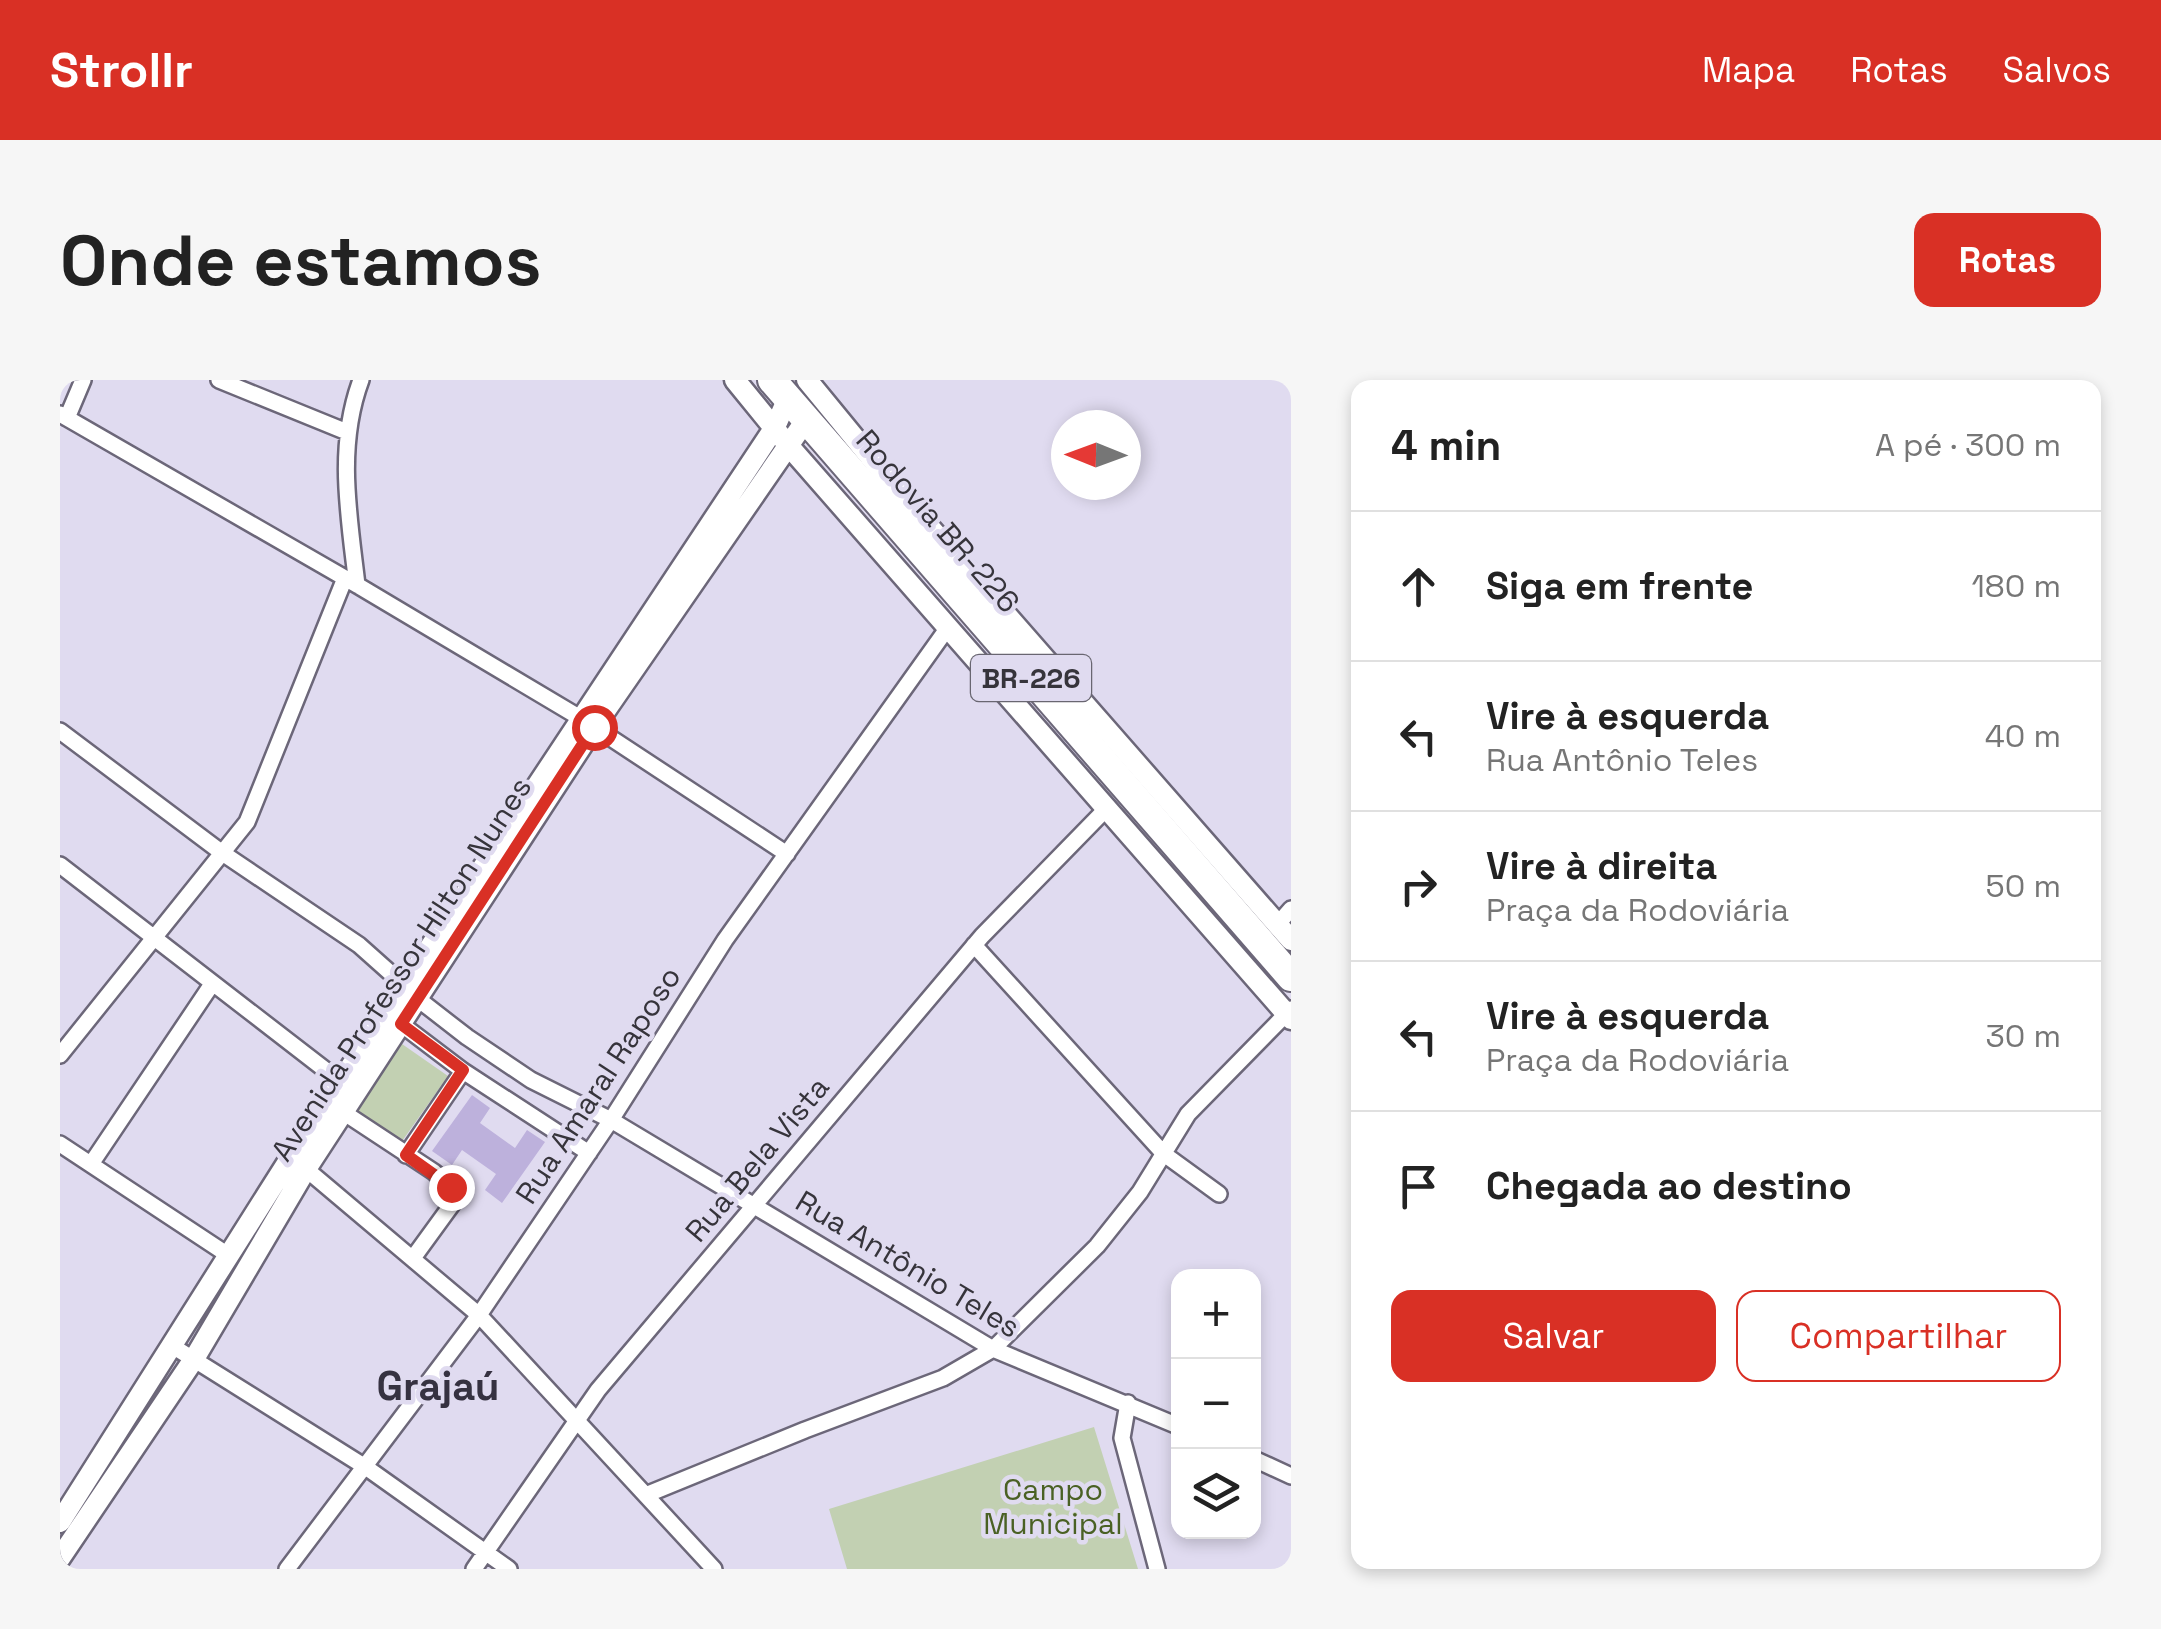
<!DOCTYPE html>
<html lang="pt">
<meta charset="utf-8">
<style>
body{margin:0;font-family:"Space Grotesk",sans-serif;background:#f6f6f6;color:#222}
.controls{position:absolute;right:30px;bottom:30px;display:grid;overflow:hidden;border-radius:20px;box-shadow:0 5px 15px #0003}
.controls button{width:90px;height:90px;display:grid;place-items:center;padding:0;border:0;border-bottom:2px solid #e0e0e0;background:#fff;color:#222;font:50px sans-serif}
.compass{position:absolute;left:991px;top:30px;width:90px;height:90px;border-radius:50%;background:#fff;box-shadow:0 5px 15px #0003;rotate:271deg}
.stop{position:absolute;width:30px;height:30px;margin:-22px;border:8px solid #d93025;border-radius:50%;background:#fff}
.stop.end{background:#d93025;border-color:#fff;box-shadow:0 2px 10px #0008}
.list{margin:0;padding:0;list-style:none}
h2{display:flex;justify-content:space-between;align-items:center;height:130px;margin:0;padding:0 40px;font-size:42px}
h2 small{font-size:32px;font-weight:400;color:#767676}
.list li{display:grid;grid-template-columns:65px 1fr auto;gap:30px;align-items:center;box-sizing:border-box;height:150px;padding:0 40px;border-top:2px solid #e0e0e0}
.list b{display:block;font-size:38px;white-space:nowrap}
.list p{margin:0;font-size:32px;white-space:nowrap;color:#767676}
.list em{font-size:32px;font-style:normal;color:#767676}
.actions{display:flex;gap:20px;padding:30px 40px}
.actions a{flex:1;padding:22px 0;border:2px solid #d93025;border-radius:20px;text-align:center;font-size:35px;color:#d93025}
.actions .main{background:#d93025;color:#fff}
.icon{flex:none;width:55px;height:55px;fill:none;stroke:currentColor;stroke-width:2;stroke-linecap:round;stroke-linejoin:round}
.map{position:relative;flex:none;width:1231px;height:1189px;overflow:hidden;border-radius:20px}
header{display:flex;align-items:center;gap:60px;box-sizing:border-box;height:140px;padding:0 50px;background:#d93025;color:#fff}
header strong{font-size:48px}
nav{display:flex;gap:55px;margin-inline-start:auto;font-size:35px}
.intro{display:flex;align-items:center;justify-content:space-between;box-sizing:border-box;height:240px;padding:0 60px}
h1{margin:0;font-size:70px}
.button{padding:25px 45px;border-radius:20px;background:#d93025;color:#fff;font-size:35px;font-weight:700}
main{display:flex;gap:60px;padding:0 60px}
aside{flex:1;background:#fff;border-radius:20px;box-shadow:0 5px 15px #0003}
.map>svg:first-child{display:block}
.green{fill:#c2d0b2}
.building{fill:#bdb1dc}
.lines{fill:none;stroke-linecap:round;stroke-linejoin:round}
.street-casing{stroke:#6c6779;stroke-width:20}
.secondary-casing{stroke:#6c6779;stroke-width:25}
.highway-casing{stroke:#6c6779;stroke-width:32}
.street{stroke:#fff;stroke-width:15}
.secondary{stroke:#fff;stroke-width:20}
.highway{stroke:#fff;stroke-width:28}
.route{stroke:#d93025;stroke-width:12}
.labels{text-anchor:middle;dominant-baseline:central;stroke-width:9;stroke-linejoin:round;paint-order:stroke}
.shield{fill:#e0dbf0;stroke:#696671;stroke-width:2.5}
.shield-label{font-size:28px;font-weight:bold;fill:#36343b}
.street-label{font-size:30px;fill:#36343b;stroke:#e0dbf0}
.park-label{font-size:30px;fill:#4a6124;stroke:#e0dbf0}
.district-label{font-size:40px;font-weight:bold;fill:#363241;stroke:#e0dbf0}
</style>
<header>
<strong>Strollr</strong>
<nav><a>Mapa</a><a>Rotas</a><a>Salvos</a></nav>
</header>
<div class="intro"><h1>Onde estamos</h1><a class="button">Rotas</a></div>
<main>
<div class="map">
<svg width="1231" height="1189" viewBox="0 0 1231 1189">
<rect width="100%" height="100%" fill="#e0dbf0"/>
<path class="green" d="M342,664L388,696L340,764L294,732Z
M1034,1047L1078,1189H787L769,1129Z"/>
<path class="building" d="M412,715L430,728L420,743L455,768L467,750L485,762L442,823L425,810L436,794L402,770L392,785L372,771Z"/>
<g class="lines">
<defs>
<path id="street" d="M159,0L287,52
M0,34L297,205L522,339L727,474
M7,38L23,0
M297,205C289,136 276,67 301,0
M0,351L161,472L299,565L345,606
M0,485L281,702
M1217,545L1231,529
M914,565L1104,774L1159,814
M358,619L407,657L471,700L551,740L933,969L1118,1046
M341,644L403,691L529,773
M0,675L187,442L285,198
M283,732L374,792L391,807L393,823L353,878
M0,764L168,875
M346,775L403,691
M31,784L152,604
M246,789L419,935L654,1189
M114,967L307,1088L449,1189
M1068,1023L1062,1058L1097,1189
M1194,1079L1231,1096
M588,1114L745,1050L883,998L933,969L1037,866L1080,812L1128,734L1231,629
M227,1189L419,935L551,740L665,560L889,246
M414,1189L538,1010L922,556L1048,427"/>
<path id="secondary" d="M675,0L728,65L1231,639
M747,0L843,117L1231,560
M0,1142L231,777L715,47L728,18
M0,1178L134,979L246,789L534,347L746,40"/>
<path id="highway" d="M712,0L1231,597"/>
</defs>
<use href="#street" class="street-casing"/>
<use href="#secondary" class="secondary-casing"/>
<use href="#highway" class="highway-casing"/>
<use href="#street" class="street"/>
<use href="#secondary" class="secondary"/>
<use href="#highway" class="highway"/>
</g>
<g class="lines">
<path class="route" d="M391,807L346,775L403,690L341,644L534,347"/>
</g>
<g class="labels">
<rect class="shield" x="911" y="275" width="120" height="46" rx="8"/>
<g class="shield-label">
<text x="971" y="298">BR-226</text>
</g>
<g class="street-label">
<text transform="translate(878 141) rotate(49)">Rodovia BR-226</text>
<text transform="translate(341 589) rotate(-57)">Avenida Professor Hilton Nunes</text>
<text transform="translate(538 705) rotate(-57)">Rua Amaral Raposo</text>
<text transform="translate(697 779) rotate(-50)">Rua Bela Vista</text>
<text transform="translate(848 884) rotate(31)">Rua Antônio Teles</text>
</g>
<g class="park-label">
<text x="993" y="1109">Campo<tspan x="993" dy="34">Municipal</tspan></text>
</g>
<g class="district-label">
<text x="378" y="1006">Grajaú</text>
</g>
</g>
</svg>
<div class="controls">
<button>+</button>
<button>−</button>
<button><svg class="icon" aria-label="layers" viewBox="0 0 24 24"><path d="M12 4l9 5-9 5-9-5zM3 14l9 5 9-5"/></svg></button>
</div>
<svg class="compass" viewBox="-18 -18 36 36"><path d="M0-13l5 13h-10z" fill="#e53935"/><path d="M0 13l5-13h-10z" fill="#767676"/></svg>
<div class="stop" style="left:534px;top:347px"></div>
<div class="stop end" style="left:391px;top:807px"></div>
</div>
<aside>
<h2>4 min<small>A pé · 300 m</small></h2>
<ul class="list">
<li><svg class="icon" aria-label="ahead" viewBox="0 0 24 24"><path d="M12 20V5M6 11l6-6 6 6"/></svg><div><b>Siga em frente</b></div><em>180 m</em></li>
<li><svg class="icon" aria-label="left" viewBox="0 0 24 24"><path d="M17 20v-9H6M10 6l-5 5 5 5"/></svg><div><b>Vire à esquerda</b><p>Rua Antônio Teles</p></div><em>40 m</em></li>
<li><svg class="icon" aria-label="right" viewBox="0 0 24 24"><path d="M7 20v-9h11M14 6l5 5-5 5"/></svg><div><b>Vire à direita</b><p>Praça da Rodoviária</p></div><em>50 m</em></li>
<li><svg class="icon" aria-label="left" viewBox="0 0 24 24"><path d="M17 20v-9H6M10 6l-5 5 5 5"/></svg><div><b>Vire à esquerda</b><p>Praça da Rodoviária</p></div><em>30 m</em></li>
<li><svg class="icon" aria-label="arrive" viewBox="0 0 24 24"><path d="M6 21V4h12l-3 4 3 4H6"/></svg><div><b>Chegada ao destino</b></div></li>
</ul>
<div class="actions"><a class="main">Salvar</a><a>Compartilhar</a></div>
</aside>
</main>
